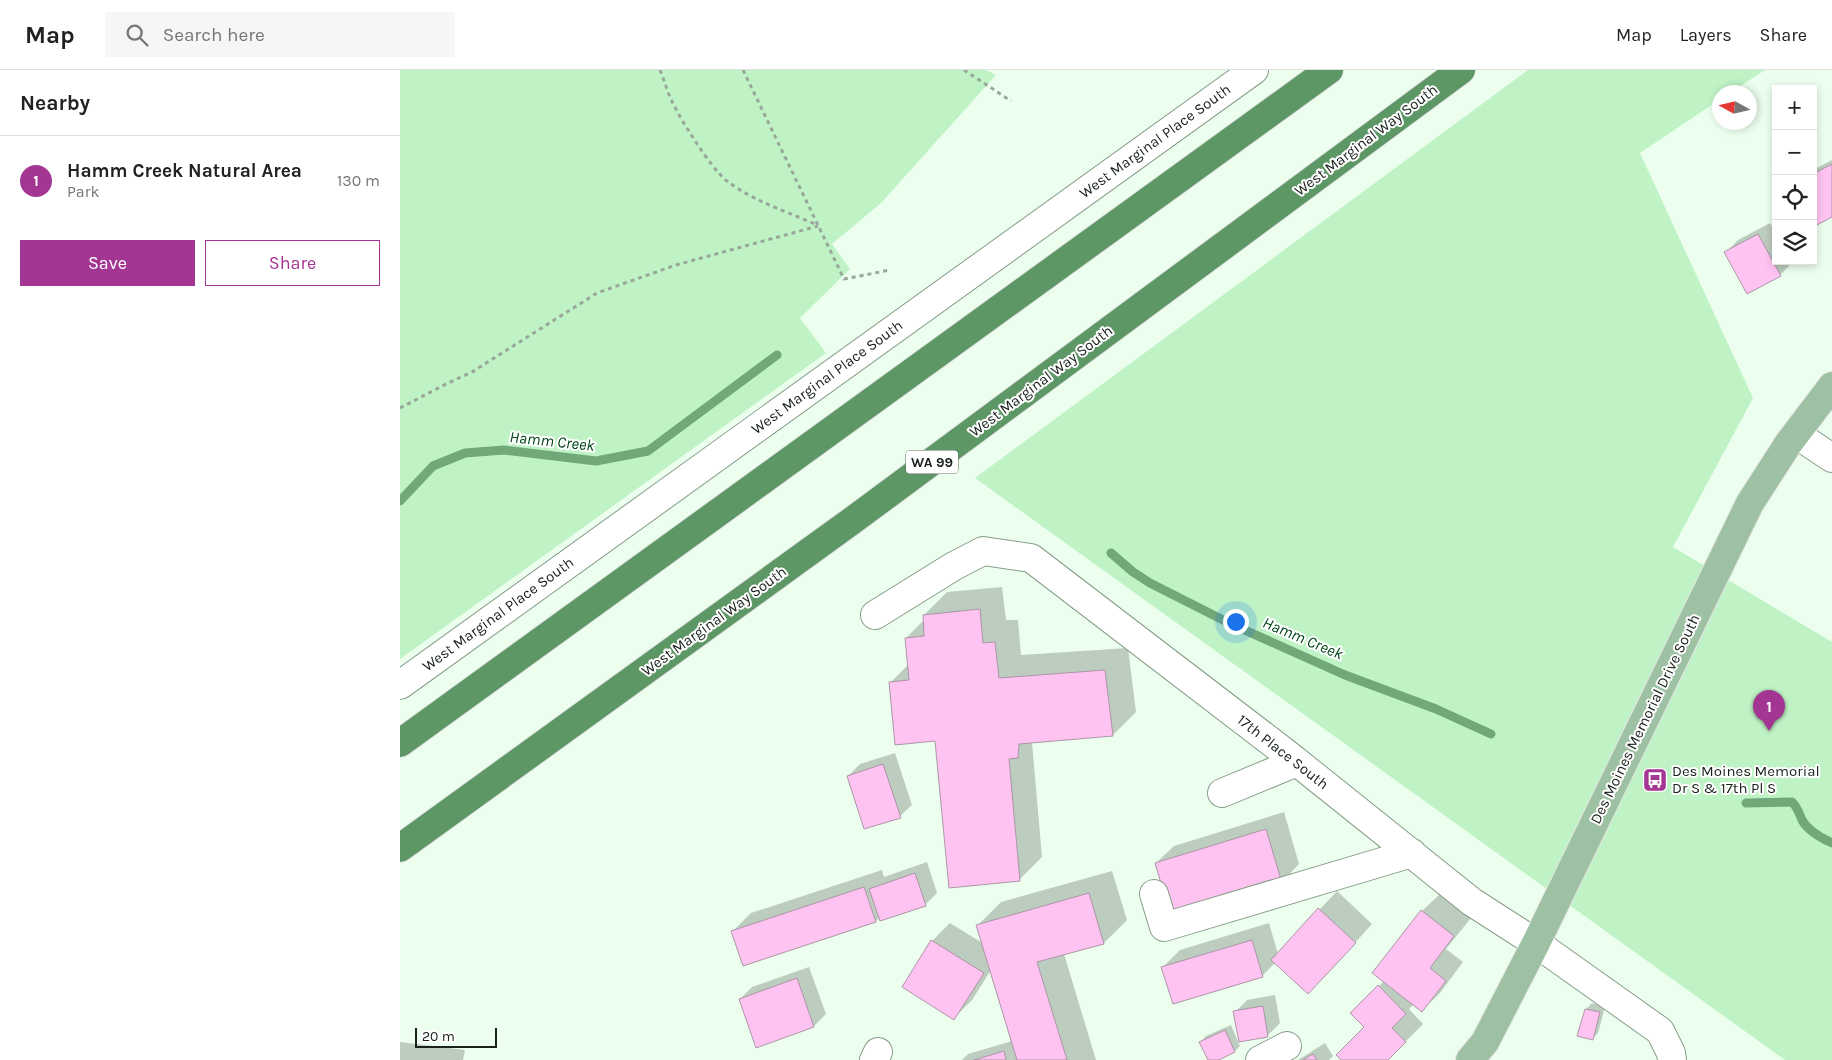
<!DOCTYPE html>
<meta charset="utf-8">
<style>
body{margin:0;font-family:Karla,sans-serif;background:#f6f6f6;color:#222}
.controls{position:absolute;right:15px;top:15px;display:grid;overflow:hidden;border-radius:0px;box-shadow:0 2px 8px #0003}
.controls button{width:45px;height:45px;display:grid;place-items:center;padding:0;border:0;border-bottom:1px solid #e0e0e0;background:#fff;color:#222;font:25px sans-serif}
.compass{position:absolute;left:1312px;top:15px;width:45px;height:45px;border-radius:50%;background:#fff;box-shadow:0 2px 8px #0003;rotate:278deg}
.scale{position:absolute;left:15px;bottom:12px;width:82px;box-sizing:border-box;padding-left:5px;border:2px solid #19211a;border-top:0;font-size:14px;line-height:18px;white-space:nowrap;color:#19211a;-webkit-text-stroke:4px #fff;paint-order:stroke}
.you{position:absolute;left:835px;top:551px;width:18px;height:18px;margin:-12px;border:4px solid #fff;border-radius:50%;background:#1a73e8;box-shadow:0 0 0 8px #1a73e833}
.badge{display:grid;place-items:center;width:32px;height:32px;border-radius:50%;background:#a33593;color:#fff;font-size:16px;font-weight:700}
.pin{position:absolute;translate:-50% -41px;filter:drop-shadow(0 1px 2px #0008)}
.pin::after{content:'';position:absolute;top:26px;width:18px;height:15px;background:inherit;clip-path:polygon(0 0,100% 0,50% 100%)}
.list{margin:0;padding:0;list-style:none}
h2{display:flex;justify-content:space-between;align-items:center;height:65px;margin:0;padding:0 20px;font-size:21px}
h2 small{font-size:16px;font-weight:400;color:#767676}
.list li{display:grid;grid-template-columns:32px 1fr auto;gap:15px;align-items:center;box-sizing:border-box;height:90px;padding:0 20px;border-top:1px solid #e0e0e0}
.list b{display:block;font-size:19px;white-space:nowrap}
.list p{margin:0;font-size:16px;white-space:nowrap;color:#767676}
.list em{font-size:16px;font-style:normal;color:#767676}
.actions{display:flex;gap:10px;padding:15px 20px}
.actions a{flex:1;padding:11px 0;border:1px solid #a33593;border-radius:0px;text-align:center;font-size:18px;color:#a33593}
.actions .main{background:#a33593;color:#fff}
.icon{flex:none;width:28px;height:28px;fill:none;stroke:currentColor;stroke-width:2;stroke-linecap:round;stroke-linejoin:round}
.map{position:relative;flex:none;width:1432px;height:990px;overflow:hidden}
header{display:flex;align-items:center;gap:30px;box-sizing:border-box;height:70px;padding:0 25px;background:#fff;border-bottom:1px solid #e0e0e0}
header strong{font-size:24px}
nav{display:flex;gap:28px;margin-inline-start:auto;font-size:18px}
.search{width:350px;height:45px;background:#f6f6f6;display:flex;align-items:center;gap:12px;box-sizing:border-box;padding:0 18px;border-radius:0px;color:#767676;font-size:19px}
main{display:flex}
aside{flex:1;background:#fff}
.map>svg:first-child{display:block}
.green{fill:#bff3c5}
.shadow{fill:#0003}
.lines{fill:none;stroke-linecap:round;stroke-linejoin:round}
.stream{stroke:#71a879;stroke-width:9}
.building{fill:#ffc3f2;stroke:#ac95a6}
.minor-casing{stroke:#879c89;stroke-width:30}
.major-casing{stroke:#e3e4e4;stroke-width:30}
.highway-casing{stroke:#e3e4e4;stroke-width:30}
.path{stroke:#99a79a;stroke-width:3;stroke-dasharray:4 4;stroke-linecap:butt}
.minor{stroke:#fff;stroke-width:28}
.major{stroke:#9ec1a3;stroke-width:28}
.highway{stroke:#5e9766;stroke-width:28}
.labels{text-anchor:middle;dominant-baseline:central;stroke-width:4;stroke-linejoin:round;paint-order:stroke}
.shield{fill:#fff;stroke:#5e645f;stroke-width:1}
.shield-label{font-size:14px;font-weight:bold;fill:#19211a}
.street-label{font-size:15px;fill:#19211a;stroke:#fff}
.poi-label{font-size:15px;fill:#19211a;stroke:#fff;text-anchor:start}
.water-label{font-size:16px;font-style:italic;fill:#004416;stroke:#fff}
</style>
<header>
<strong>Map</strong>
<div class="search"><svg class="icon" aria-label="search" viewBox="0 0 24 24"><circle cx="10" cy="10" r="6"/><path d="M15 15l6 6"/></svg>Search here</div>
<nav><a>Map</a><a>Layers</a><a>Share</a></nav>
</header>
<main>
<aside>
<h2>Nearby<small></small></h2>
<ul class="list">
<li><span class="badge">1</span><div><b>Hamm Creek Natural Area</b><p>Park</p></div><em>130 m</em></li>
</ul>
<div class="actions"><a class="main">Save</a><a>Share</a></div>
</aside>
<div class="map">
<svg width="1432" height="990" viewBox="0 0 1432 990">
<rect width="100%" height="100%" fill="#ecffee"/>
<path class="green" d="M0,0H586L596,5L481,133L432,174L450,199L400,248L426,283L0,589Z
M1128,0H1365L1331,22H1320L1319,30L1240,83L1353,328L1273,477L1432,572V990H1385L575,408Z"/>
<path class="shadow" d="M1432,90V145L1413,155V100Z
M1370,153L1376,163V191H1391L1392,193L1380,205L1326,182L1338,170Z
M602,517L606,550H618L621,585L728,578L736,642L713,665L632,672L642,787L619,810L536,670L491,612L509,594L506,568L524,550V545L547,522Z
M495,683L512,735L500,746L448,706L460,694Z
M884,742L899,794L882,812L756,793L774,776Z
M527,792L537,823L525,835L480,847L476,851L333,861L351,843L482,800L484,807Z
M712,801L727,850L704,873L664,884L696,990H562L568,984L612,971L591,900L572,930L554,948L532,871L550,853L584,874L578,855L601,832Z
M937,821L972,854L926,905L876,892L862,906L763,897L780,880L869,853L878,884Z
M1040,824L1071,848L1046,879L1063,892L1040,923L1022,940L1014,934L1009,939L1023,954L987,990H943L966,957L952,943L984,911L1022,841Z
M409,897L426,944L414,956L340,929L352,917Z
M875,925L880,953L868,965L835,942L847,930Z
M1192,933L1205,937L1198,963L1192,969L1179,965L1186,939Z
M831,955L840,976L835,981L816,990H809L801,972L806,966Z
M0,972L65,980L63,990H0Z
M925,973L933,986L929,990H898Z"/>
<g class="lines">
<path class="stream" d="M0,431L33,396L65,383L104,380L196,391L248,381L377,285
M711,483L733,502L750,513L829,553L945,605L1036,639L1091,664
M1346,733L1392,732C1398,738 1399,743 1402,750C1408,761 1421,768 1432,773"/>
</g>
<path class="building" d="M1432,94V147L1413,157V104Z
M1358,164L1381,206L1347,224L1324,182Z
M580,539L583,573L595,572L599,608L705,600L713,666L619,674L618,688L609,689L620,811L549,818L535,671L495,675L489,612L509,610L505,568L524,566L523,545Z
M483,694L501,748L464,759L447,706Z
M866,759L882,813L771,847L755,793Z
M515,803L526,836L480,851L469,819Z
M464,817L476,852L343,896L331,861Z
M689,823L704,874L637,892L667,990H617L576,855Z
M918,838L956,873L908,924L871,890Z
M1021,840L1054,866L1030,898L1046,911L1022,942L972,903Z
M531,870L584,903L554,950L502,917Z
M852,870L863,907L773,934L761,897Z
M397,908L414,957L356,978L339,929Z
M978,915L1006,944L992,958L1006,972L988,990H941L936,985L964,957L950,943Z
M863,936L868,967L839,972L833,941Z
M1185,939L1200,942L1193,970L1177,966Z
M825,960L835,982L819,990H808L799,972Z
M604,981L606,990H574Z
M913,984L917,990H903Z"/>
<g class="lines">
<defs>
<path id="minor" d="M1396,364L1432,388
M475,545L554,496L583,481L631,488L887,684L1072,832L1136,873L1260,961L1271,983L1272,990
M0,615L854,0
M822,723L897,692
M754,824L764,857L1012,783
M474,990L478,982
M860,990L887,976"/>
<path id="major" d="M1070,990L1085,972L1136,873L1350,433L1388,374L1432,316"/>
<path id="highway" d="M0,673L929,0
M0,778L453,450L1061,0"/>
</defs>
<use href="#minor" class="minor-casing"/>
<use href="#major" class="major-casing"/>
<use href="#highway" class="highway-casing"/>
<path class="path" d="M260,0C263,7 265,14 268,22C275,42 311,99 327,111C353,131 388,142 417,155
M343,0L444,209L490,200
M564,0L611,31
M0,338L46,314L72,302L197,223L276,195L418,156"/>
<use href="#minor" class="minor"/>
<use href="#major" class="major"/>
<use href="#highway" class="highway"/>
</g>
<defs>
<symbol id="bus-square" viewBox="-11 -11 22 22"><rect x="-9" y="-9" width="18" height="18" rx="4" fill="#a33593" stroke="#fff"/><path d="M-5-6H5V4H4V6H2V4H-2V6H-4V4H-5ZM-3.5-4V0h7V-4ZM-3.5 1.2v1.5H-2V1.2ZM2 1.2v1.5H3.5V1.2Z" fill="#fff"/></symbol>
</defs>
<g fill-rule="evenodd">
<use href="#bus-square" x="1241" y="696" width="28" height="28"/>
</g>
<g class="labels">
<rect class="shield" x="506" y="380.5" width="52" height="23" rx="4"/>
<g class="shield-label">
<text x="532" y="392">WA 99</text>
</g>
<g class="street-label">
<text transform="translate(966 70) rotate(-37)">West Marginal Way South</text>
<text transform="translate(755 71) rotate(-36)">West Marginal Place South</text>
<text transform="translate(427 307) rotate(-36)">West Marginal Place South</text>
<text transform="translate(641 311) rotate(-37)">West Marginal Way South</text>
<text transform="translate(98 544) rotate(-36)">West Marginal Place South</text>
<text transform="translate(314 551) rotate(-36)">West Marginal Way South</text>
<text transform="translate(1245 649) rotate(-64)">Des Moines Memorial Drive South</text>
<text transform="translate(883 682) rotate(38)">17th Place South</text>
</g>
<g class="poi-label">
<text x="1272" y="701">Des Moines Memorial<tspan x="1272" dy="17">Dr S &amp; 17th Pl S</tspan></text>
</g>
<g class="water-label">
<text transform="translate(152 371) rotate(6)">Hamm Creek</text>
<text transform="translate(903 568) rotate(23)">Hamm Creek</text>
</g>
</g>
</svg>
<div class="controls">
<button>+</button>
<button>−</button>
<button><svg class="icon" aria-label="locate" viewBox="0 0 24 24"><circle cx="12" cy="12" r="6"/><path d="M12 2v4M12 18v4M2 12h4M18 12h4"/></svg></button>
<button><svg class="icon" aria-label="layers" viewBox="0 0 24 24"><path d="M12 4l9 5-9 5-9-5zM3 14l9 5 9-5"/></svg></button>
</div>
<svg class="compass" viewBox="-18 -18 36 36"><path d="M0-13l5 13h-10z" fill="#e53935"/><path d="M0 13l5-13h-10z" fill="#767676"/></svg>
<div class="scale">20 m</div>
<div class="you"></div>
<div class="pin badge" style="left:1369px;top:661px">1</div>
</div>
</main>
